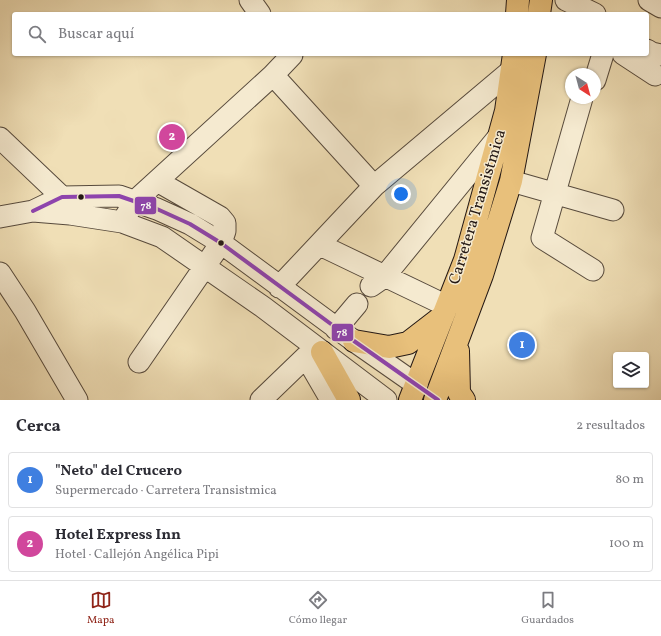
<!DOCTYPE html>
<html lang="es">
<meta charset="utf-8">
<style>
body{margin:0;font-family:Vollkorn,serif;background:#f2f2f3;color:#2b2b33}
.controls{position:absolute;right:12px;bottom:12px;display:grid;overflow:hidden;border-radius:4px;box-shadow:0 1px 3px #0004}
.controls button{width:36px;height:36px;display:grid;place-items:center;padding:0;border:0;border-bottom:1px solid #e1e1e2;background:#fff;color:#2b2b33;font:20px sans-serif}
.compass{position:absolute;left:565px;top:68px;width:36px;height:36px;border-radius:50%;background:#fff;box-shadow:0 1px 3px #0004;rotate:144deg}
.you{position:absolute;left:401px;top:194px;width:14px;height:14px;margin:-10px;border:3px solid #fff;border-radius:50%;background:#1a73e8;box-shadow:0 0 0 6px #1a73e833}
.badge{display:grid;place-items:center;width:26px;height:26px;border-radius:50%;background:#8f2418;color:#fff;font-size:13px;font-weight:700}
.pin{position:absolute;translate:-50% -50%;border:2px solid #fff;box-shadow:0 1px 4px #0006}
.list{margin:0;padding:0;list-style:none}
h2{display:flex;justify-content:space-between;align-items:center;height:52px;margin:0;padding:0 16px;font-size:17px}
h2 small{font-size:13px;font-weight:400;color:#7c7c81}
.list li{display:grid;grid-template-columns:26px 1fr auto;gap:12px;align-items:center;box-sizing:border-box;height:56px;margin:0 8px 8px;padding:0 8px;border:1px solid #e1e1e2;border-radius:4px}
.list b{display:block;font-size:15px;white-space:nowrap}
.list p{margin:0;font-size:13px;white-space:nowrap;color:#7c7c81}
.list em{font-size:13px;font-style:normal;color:#7c7c81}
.icon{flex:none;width:22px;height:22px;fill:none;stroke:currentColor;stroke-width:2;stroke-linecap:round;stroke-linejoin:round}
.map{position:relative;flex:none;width:661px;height:400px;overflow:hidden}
.search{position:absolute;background:#fff;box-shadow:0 1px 3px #0004;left:12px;right:12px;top:12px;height:44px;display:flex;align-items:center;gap:10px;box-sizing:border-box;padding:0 14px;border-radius:4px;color:#7c7c81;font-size:15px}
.sheet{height:180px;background:#fff}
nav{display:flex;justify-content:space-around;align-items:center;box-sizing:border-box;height:56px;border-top:1px solid #e1e1e2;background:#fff;font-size:11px;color:#7c7c81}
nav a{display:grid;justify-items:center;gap:2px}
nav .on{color:#8f2418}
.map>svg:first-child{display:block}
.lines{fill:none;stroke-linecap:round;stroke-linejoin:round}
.minor-casing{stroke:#574a3c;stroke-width:23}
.major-casing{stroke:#241814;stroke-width:24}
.minor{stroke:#f5ead0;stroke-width:21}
.major{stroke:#e8c07b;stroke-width:22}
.bus-1-casing{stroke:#f5ead0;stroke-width:7}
.bus-1{stroke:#8e44ad;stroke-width:4}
.bus-dot{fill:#241814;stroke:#f5ead0;stroke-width:1.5}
.labels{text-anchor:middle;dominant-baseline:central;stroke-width:3;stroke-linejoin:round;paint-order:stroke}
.street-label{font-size:16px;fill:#241814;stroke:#f5ead0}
.line-badge{stroke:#f5ead0;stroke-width:1.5}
.badge-label{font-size:11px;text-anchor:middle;font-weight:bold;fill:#fff}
</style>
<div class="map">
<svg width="661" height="400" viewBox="0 0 661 400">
<rect width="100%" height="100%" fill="#f0dfb6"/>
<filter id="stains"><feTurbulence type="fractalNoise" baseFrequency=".005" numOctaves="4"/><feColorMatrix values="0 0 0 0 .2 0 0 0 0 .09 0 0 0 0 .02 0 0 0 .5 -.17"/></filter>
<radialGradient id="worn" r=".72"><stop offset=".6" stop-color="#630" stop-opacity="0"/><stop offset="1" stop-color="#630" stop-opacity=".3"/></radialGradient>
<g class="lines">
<defs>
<path id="minor" d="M250,0L260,14
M566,0L595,14
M649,0L661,7
M647,50L652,53L661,55
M623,54L655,75
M273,75L292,55L291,54
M595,80L603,54
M582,98L542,238L593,270
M0,138L62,197L67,208
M511,181L613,210
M374,186L513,69
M33,211L62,197L119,196L157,209L190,224L221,243L354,341L417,385
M0,217L33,211L70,214L122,222L162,237L263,307L386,400
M122,222L135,201L273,75L374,186L279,287
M320,245L447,306
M0,273L25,311L77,400
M371,286L384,277L500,135
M336,329L357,304
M306,357L331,400
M139,362L221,243L225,231V223L220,217L157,181
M261,400L316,347"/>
<path id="major" d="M517,14L518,0
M539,14L541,0
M354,341L389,347L408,343L443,316
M458,351L459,393L464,400
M322,352L349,400
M410,400L465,260L506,111L514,54
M435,400L482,275L511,181L535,54"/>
</defs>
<use href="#minor" class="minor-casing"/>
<use href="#major" class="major-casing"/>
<use href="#minor" class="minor"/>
<use href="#major" class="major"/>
<defs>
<path id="bus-1" d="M33,211L62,197L119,196L157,209L190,224L221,243L354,341L438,400"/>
</defs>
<use href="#bus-1" class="bus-1-casing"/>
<use href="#bus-1" class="bus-1"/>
</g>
<g class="bus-dot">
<circle cx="81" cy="197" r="3.5"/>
<circle cx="221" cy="243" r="3.5"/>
</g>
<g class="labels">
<g class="street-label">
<text transform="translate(478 207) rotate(-73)">Carretera Transistmica</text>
</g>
</g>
<g class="line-badge">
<rect x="134" y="196" width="23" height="19" rx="4" fill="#8e44ad"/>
<rect x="331" y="323" width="23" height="19" rx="4" fill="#8e44ad"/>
</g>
<g class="badge-label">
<text x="146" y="209">78</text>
<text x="342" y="336">78</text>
</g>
<rect width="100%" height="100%" filter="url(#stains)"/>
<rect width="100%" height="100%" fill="url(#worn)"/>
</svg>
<div class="controls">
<button><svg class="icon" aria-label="layers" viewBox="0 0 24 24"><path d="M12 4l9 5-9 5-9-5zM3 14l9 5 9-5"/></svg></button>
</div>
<svg class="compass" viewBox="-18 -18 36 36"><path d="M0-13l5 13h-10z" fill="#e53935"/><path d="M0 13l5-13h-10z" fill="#7c7c81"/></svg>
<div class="you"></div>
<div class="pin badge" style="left:522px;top:345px;background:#3f7fe0">1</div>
<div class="pin badge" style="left:172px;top:137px;background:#d1479c">2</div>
<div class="search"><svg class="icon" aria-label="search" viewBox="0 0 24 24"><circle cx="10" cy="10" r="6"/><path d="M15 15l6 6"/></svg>Buscar aquí</div>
</div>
<section class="sheet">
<h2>Cerca<small>2 resultados</small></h2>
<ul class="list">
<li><span class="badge" style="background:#3f7fe0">1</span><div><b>&quot;Neto&quot; del Crucero</b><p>Supermercado · Carretera Transistmica</p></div><em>80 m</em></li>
<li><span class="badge" style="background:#d1479c">2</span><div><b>Hotel Express Inn</b><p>Hotel · Callejón Angélica Pipi</p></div><em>100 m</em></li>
</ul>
</section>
<nav>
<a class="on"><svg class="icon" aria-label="map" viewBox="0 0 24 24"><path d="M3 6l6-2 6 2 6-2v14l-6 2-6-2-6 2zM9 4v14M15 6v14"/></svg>Mapa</a>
<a><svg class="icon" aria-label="directions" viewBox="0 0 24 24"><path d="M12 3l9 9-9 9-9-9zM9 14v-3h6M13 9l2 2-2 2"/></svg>Cómo llegar</a>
<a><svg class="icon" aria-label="saved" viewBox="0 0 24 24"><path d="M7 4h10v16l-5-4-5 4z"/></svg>Guardados</a>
</nav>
